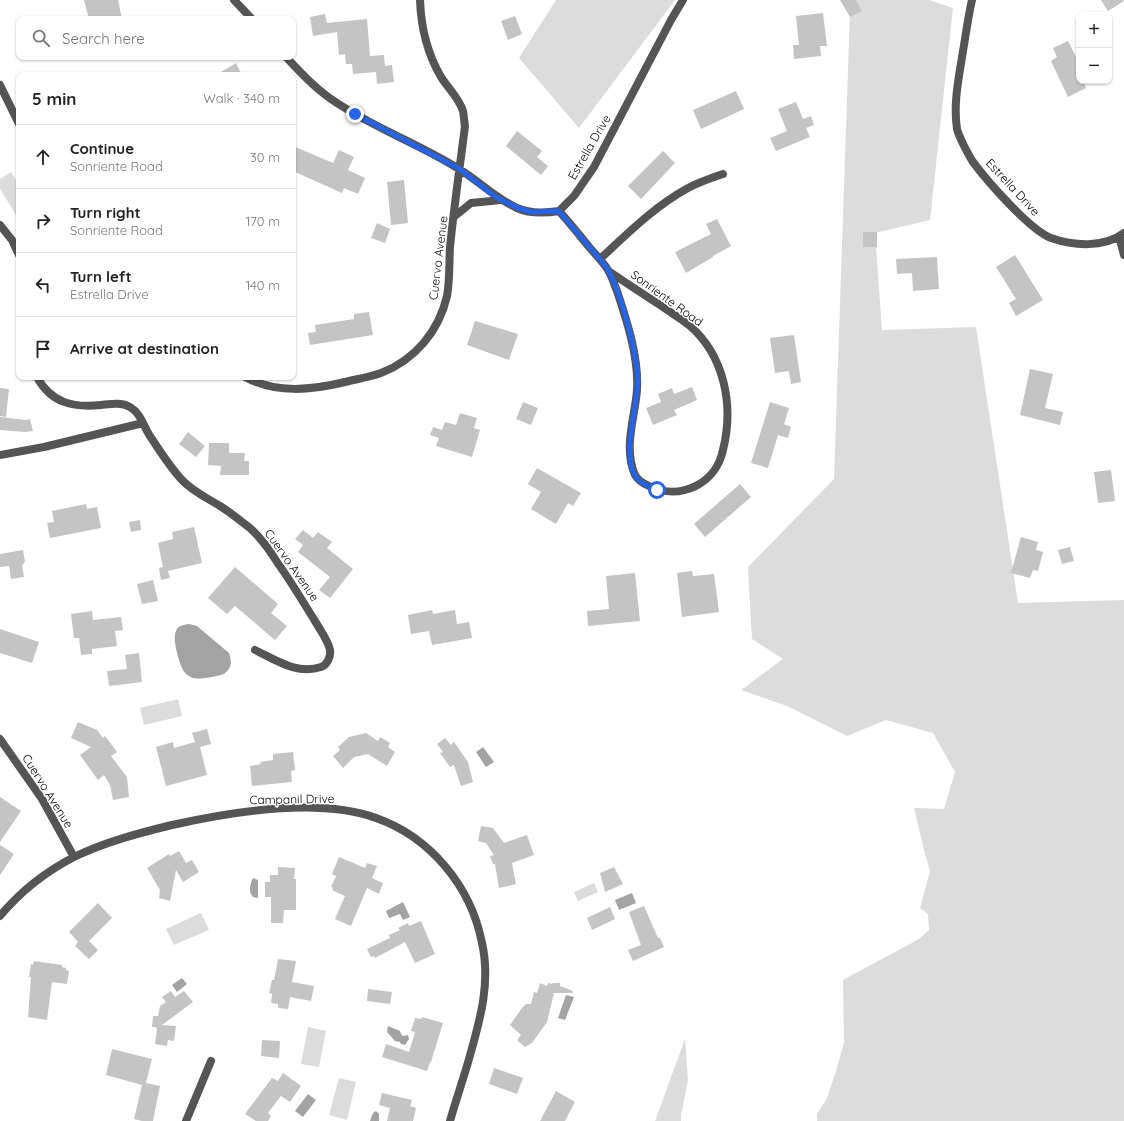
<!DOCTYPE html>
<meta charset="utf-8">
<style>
body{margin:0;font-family:Quicksand,sans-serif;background:#f6f6f6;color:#222}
.controls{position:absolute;right:12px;top:12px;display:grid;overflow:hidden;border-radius:8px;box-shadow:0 1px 3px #0004}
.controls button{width:36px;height:36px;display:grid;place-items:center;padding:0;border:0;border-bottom:1px solid #e0e0e0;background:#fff;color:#222;font:20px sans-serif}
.stop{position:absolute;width:12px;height:12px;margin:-9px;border:3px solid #2563eb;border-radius:50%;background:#fff}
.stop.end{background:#2563eb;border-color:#fff;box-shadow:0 1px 4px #0008}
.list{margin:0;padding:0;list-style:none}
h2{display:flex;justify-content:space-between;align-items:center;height:52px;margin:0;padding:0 16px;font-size:17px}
h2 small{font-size:13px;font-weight:400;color:#767676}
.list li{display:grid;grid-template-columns:26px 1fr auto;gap:12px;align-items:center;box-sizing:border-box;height:64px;padding:0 16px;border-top:1px solid #e0e0e0}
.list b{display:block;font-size:15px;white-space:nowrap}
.list p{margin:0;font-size:13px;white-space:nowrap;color:#767676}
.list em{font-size:13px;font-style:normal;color:#767676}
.icon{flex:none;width:22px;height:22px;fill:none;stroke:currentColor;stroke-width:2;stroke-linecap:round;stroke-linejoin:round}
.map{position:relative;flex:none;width:1124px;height:1121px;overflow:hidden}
.search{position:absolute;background:#fff;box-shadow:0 1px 3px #0004;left:16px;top:16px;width:280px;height:44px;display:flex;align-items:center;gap:10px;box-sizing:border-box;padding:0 14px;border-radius:8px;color:#767676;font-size:15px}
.panel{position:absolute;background:#fff;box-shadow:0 1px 3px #0004;left:16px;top:72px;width:280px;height:308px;border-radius:8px}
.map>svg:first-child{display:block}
.green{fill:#dcdcdc}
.water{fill:#a3a3a3}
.building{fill:#c4c4c4}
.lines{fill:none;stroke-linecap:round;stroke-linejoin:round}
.minor{stroke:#555;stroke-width:8}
.route{stroke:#2563eb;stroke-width:5}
.labels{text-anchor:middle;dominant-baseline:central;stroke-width:3;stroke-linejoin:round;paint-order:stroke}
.street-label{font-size:12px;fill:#000;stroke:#fff}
</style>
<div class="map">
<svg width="1124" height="1121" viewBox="0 0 1124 1121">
<rect width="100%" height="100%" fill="#fff"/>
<path class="green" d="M556,0H675L579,128L519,58Z
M841,0H929L953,8L930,220L875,233L882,330L976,327L1018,603L1124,600V1121H817V1114L827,1098L836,1071L844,1043L843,980L919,939L929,930L928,914L920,908L930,871L924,850L914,808L944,809L955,772L933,733L886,720L847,736L787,706L741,690L783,659L752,639L748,567L834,479L850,11Z
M11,172L19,185V213L16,215L0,189V179Z
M178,699L182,716L144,725L140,708Z
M594,883L598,892L578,901L574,892Z
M201,913L209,930L174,945L166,929Z
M308,1027L326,1031L319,1067L301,1064Z
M685,1039L688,1080L681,1116V1121H655Z
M339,1078L356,1082L347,1120L329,1115Z"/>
<path class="water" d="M189,624L197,626L229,653C232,662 232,668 224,674C216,676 202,680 193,678C190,677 185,674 183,670C179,663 172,639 176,631C178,625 184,625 189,624Z
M483,747L494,762L486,767L476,752Z
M253,878L258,880V898L253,897C248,891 250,884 253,878Z
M632,893L636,903L619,910L615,900Z
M403,902L410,917L403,920L400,914L389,918L386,911Z
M182,978L187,984L177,992L172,985Z
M566,995L574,997L565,1020L558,1018Z
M388,1026L400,1031L401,1034L403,1036L408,1035L409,1039L405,1045L401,1044L400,1042L395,1041L387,1032Z
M308,1094L316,1100L303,1117L295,1111Z
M376,1111L379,1114V1121H370L373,1113Z"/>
<path class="building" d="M84,0H118L122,19H89Z
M840,0H856L862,11L850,17Z
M1101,0H1124V1L1108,11Z
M823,13L827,46H820L821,56L794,59L793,45H799L796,16Z
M325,14L327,23L367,19L370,56L384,55L385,66L392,65L394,82L377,84L376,72L353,74L352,64H346L345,54L339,55L337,32L313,36L310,17Z
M515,16L522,34L508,40L501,21Z
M1068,41L1079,63V81H1083L1086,88L1068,97L1051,61L1057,57L1053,48Z
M236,63L242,75H216Z
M736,91L744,109L701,129L693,110Z
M796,102L803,119L811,116L814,125L806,128L810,137L776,151L770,138L787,131L778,109Z
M517,131L542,151L537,157L548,166L541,175L506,146Z
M293,146L333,163L339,150L354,157L348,170L365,178L358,194L344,188L342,193L293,171Z
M663,151L675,163L641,199L628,186Z
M404,180L408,223L391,225L387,182Z
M717,219L731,246L713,256V257L686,273L675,252L711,234L706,224Z
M377,223L390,229L385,243L371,238Z
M863,232H877V247H863Z
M1015,255L1043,300L1016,316L1009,303L1016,299L996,267Z
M937,257L939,289L913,291L912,273L897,274L896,259Z
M369,312L373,335L310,345L308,333L316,332L315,325L354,319V314Z
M475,321L518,334L509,360L467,345Z
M794,335L801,382L791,384L789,371L775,373L770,338Z
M1030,369L1053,374L1045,408L1063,412L1060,425L1020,415Z
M692,387L697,400L674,410L677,415L653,425L646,408L661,402L658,394L672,388L674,394Z
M0,388L9,389L6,417L0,416Z
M523,402L538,408L531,425L516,419Z
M770,402L789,408L784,424L791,427L788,438L778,435L768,468L751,463Z
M460,413L477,418L474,428L480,430L472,457L436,446L439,438L430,435L433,427L442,430L445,422L456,425Z
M0,417L26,420L30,419L33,431L25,432L0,430Z
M188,432L205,446L196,457L179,444Z
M209,443H229V453H245L244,461H249V475H220L221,466L208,465Z
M537,468L581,493L573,506L568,503L556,524L531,509L541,492L528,484Z
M1111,470L1115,501L1098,503L1094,472Z
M740,484L751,497L705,537L694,524Z
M86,504L87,509L97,507L101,528L50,538L47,523L54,522L52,511Z
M140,520L141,530L131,532L129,522Z
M194,527L202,563L168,571L170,578L161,580L159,568L163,567L158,543L173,539L172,532Z
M303,530L313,538L318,532L332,542L327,548L353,569L330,598L319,590L330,577L298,552L303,545L295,539Z
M1021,537L1038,542L1036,550L1043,552L1038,571L1033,570L1030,578L1011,573Z
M1070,547L1074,561L1062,564L1058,550Z
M23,550L25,562L22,565L24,577L11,579L9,566L0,567V554Z
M235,567L278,604L271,613L287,626L275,640L235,606L227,614L208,598Z
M692,571L693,576L714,574L719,612L682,617L677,573Z
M635,573L640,621L588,626L587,611L609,609L606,576Z
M153,580L158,601L142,604L137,584Z
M432,610L433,614L455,610L457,624L469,622L472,638L432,645L429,631L411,634L408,615Z
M92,611L93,620L121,617L123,630L115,631L117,646L92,649V654L81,655L79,638H74L71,614Z
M0,629L39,642L32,663L0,653Z
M139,653L142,682L109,686L107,671L127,669L125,655Z
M78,722L97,730L103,738L105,736L117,752L111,756L127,777L129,797L113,800L110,785L104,775L98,780L80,755L91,747L71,738Z
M207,729L211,744L200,747L207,775L166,786L156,747L173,742L174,748L195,742L192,733Z
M366,733L378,741L380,737L390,743L388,747L395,752L387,766L368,754L354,757L343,768L333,756L340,750L338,747L349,737Z
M445,738L451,745L454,742L468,762L473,782L461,786L454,765L450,767L440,753L443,752L437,744Z
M293,752L295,770L291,771L292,782L252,786L250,766L261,764L260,762L273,760V754Z
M0,797L21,811L0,842Z
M481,826L493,828L504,843L527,835L534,855L512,863L516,884L499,888L495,864H493L490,856L494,855L486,843L478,841Z
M0,845L14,854L0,875Z
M179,851L186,863L192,860L199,872L183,882L176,870L170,901L159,898L160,890L147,868L169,854L170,856Z
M339,857L365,868L367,863L377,866L372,878L383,883L379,894L367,888L351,926L335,919L345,896L332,890L333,888L331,887L336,876L332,874Z
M278,867L295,868L294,879H296V910H284L283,923H271V897H265V882H270V875H278Z
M614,867L623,884L605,892L600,873Z
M98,903L112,918L89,941L98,950L89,959L75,946L78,942L69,932Z
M644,906L658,938H660L664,947L633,961L628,950L641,945L629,912Z
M610,907L615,919L592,930L587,918Z
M421,921L435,954L415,963L405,942L375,958L374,956L371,957L367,949L390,938L389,935L400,930L398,928L408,923L409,926Z
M278,959L296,961L292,982L314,986L311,1001L290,997L288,1009L278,1008V1004L271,1003L272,994L269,993L272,980H274Z
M34,961L62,965V967L66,968V970L69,971L67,984L52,982L47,1020L28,1017L31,977H29L31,964L33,965Z
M540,983L547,986L548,983L552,984L553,983H560V986L573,991V993H554L547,1022L532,1043L525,1047L517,1040L521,1035L510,1025L522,1008L526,1004H531L534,992L537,993Z
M368,989L392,992L390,1004L367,1001Z
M171,991L175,997L184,991L193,1002L162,1025L176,1026L174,1041L168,1040L167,1046L155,1044L157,1029L156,1027H152L153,1016H158L160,1006L166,1002L162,997Z
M422,1017L443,1023L431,1062H430L427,1071L382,1057L386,1044L409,1052L415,1032L411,1031L415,1018L421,1019Z
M262,1040L280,1041L279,1058L261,1056Z
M112,1049L152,1059L146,1083L160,1086L153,1121H142L134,1119L142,1085L106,1075Z
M494,1068L523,1078L517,1094L489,1084Z
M283,1073L301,1086L290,1102L281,1096L268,1113L271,1116L268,1121H256L245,1114L272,1078L278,1081Z
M556,1091L575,1102L565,1121H540Z
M382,1093L412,1100L410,1106L416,1108L413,1121H387L390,1108L379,1105Z"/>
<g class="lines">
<path class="minor" d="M234,0L252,19
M972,0C968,17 966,34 963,51C959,77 953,103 957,129C959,137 969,156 973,162C988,182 1029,229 1051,238C1074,246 1104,248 1124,233
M286,57C300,72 314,87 331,99C371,127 418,143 459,169C479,181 495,198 517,208C530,214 546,213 559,211L574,196L594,167L671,20L683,0
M0,85L19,124
M559,211C570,223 580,236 590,248C596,255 603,262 608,270C612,276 614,284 617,291C627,321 639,358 637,390C635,417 623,448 635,475C638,480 644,484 649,486C680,501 716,484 723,450C734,406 725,356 689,325C680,318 670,312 660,305C643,294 626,283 610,272
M455,216L471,203L501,200
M0,225L12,240L19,255
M1119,236L1124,255
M600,259C628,233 655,206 688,188C699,182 711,178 723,174
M37,377C51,403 73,408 101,405C111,404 121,402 130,407C142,414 144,429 152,439C161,453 171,468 182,480C192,491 207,498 220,506C230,512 241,521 251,529C262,539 271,552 279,565C292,583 303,602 315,621C320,630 328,640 330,650C331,657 327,665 321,667C297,675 276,660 255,650
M245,377C276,394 312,390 345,382C357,379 370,377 381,373C415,360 439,331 447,296C450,280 449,263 450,247C454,207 460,166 465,126C464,121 464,116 463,111C459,98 448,88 441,77C427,53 421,27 420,0
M0,455L44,447L143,423
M0,739L42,799L74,857
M0,916C20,892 47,871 74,857C105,842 139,833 172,825C230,812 318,797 376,818C430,837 471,886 482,943C491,983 480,1020 469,1059C463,1080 456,1100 450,1121
M186,1121L211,1061"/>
</g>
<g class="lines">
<path class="route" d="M355,114L460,169L496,197L518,208L531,212L559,211L605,265C620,286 636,349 638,376C640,402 620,457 637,478C642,484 650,487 657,490"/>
</g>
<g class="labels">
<g class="street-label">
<text transform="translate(589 147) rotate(-60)">Estrella Drive</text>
<text transform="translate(1013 187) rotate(47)">Estrella Drive</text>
<text transform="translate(438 258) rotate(-83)">Cuervo Avenue</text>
<text transform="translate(667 298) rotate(36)">Sonriente Road</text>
<text transform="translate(292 565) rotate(55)">Cuervo Avenue</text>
<text transform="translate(48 791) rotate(58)">Cuervo Avenue</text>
<text transform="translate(292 799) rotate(-1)">Campanil Drive</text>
</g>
</g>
</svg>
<div class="controls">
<button>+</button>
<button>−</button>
</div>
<div class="stop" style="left:657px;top:490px"></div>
<div class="stop end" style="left:355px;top:114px"></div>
<div class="search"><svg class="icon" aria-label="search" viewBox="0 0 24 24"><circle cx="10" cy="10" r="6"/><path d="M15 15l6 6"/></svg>Search here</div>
<section class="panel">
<h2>5 min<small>Walk · 340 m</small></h2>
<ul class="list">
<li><svg class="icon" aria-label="ahead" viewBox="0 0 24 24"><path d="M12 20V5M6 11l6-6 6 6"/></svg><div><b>Continue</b><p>Sonriente Road</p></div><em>30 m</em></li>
<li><svg class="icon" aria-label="right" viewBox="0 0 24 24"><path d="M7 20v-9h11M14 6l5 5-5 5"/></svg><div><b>Turn right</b><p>Sonriente Road</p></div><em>170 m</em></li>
<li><svg class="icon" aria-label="left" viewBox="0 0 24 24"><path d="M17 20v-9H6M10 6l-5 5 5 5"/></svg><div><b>Turn left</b><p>Estrella Drive</p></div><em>140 m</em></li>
<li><svg class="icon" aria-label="arrive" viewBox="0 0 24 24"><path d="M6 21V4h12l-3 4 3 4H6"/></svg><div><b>Arrive at destination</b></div></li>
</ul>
</section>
</div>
